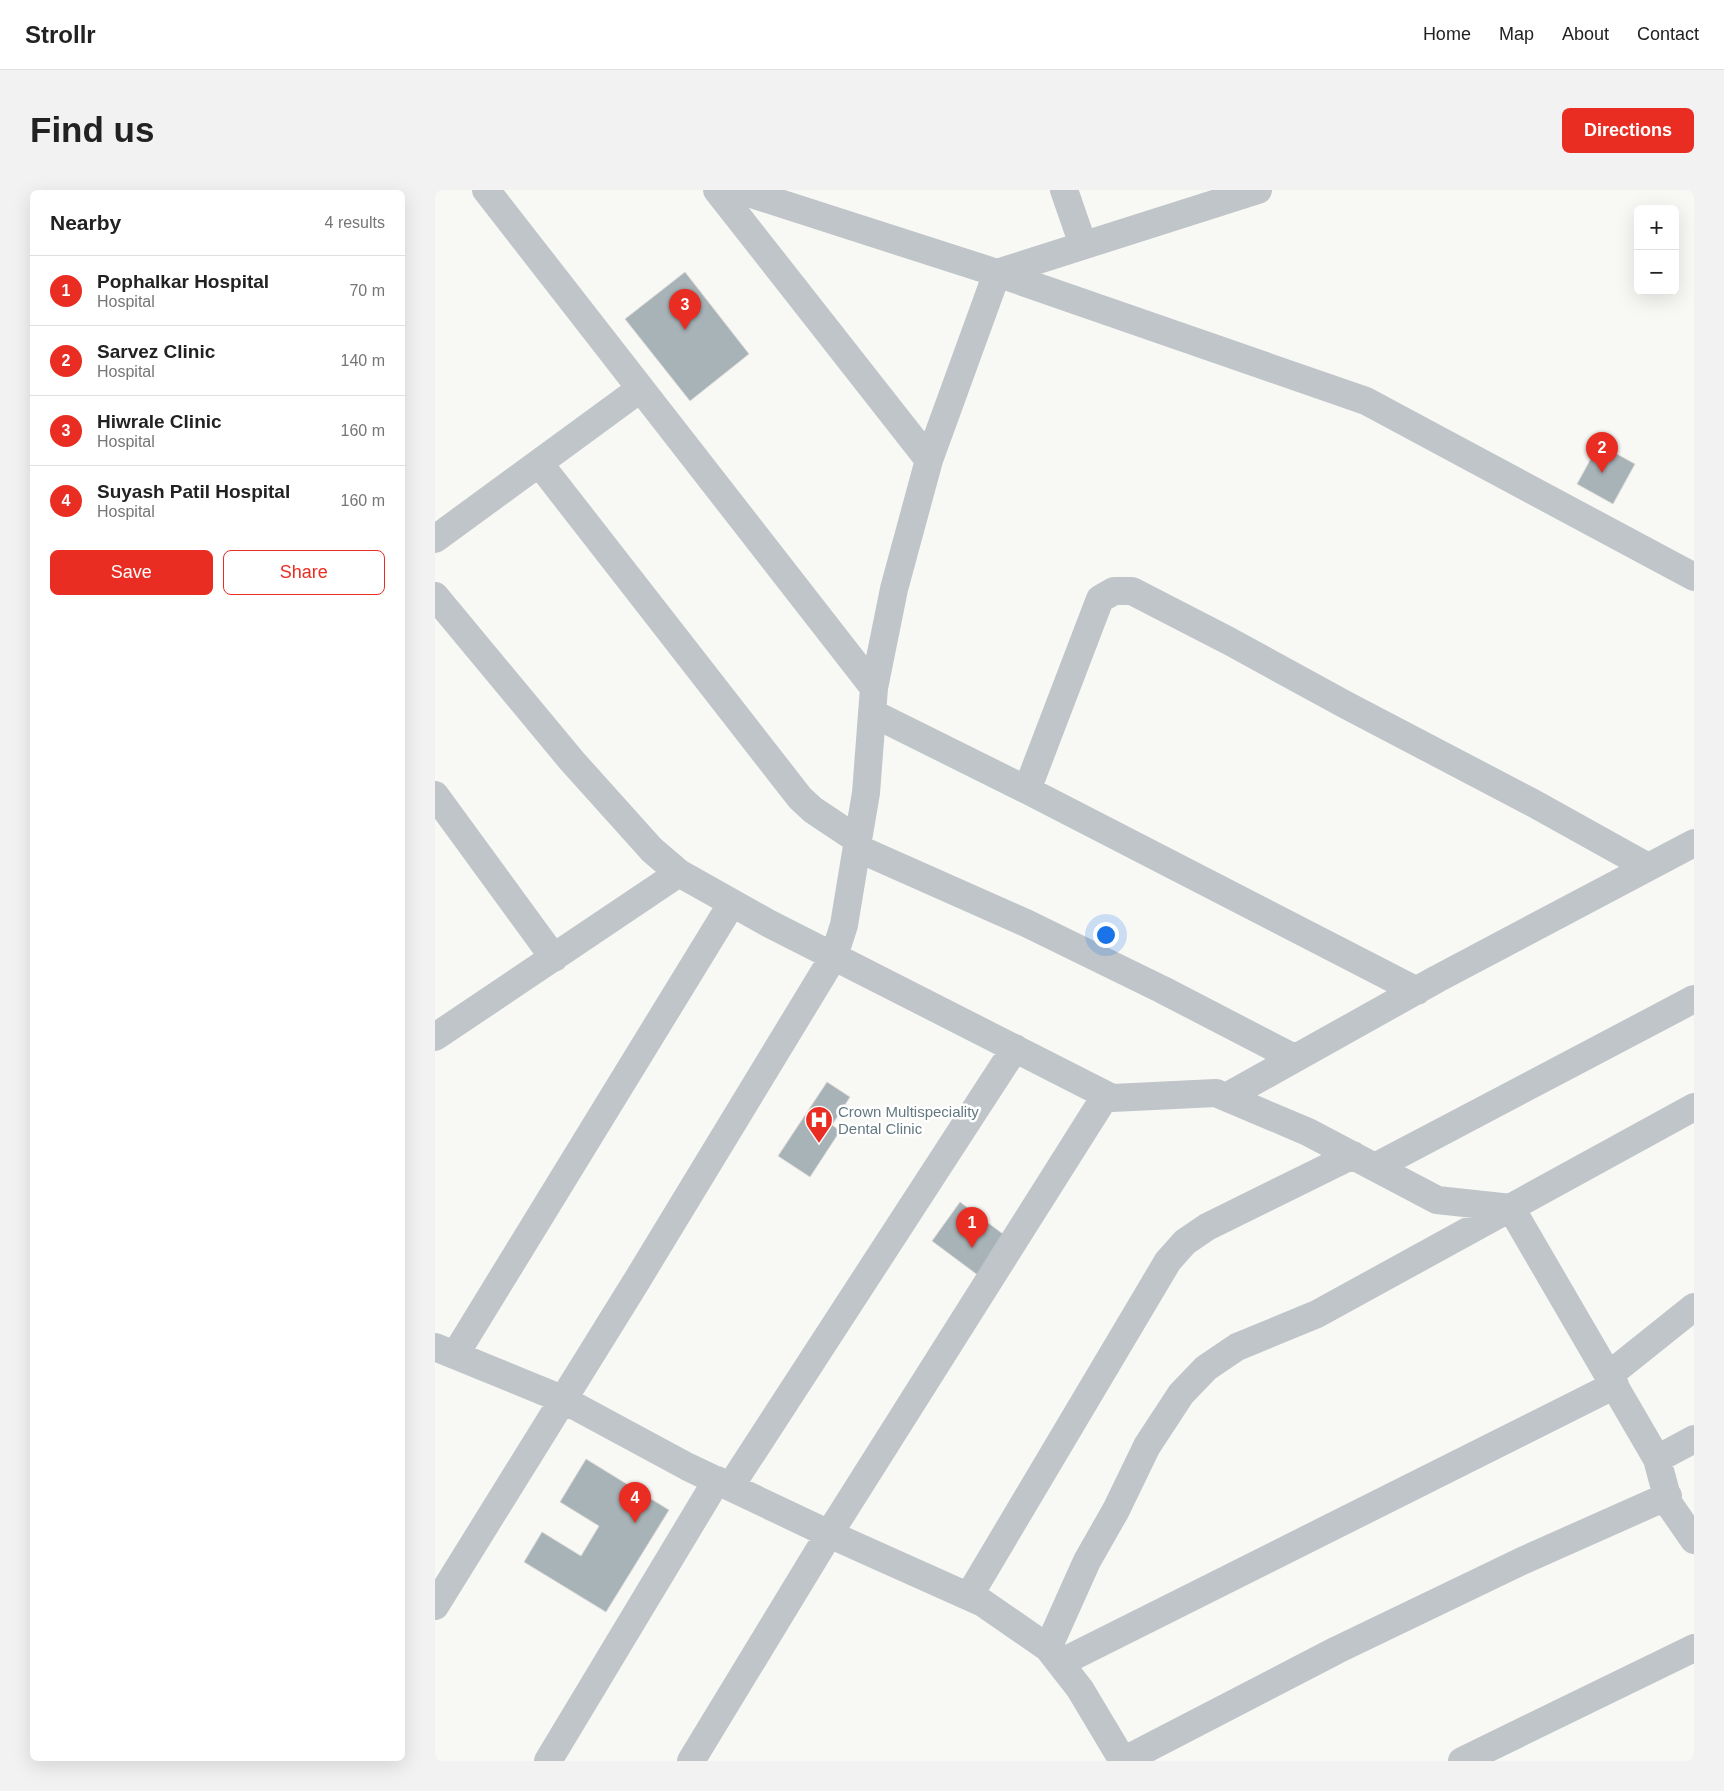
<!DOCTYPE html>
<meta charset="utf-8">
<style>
body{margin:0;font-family:Arial,sans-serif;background:#f2f2f2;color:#222}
.controls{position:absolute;right:15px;top:15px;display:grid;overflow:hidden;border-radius:8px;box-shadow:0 5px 20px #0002}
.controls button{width:45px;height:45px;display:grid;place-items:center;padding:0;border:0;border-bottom:1px solid #e0e0e0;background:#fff;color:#222;font:25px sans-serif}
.you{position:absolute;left:670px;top:744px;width:18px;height:18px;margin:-12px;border:4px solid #fff;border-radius:50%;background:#1a73e8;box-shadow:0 0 0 8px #1a73e833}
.badge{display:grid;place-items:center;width:32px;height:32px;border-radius:50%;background:#ea2d23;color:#fff;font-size:16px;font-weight:700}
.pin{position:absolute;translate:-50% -41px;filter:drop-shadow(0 1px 2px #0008)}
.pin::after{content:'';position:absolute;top:26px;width:18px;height:15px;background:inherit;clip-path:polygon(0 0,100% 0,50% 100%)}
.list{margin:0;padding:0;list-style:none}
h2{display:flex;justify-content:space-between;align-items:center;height:65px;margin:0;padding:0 20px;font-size:21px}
h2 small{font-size:16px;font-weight:400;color:#767676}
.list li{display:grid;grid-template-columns:32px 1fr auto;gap:15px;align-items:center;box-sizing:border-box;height:70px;padding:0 20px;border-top:1px solid #e0e0e0}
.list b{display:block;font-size:19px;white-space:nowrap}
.list p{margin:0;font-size:16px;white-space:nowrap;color:#767676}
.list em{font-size:16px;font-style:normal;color:#767676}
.actions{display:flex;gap:10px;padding:15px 20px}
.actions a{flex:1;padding:11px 0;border:1px solid #ea2d23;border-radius:8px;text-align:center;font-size:18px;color:#ea2d23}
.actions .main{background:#ea2d23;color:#fff}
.map{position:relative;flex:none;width:1259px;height:1571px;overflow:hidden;border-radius:8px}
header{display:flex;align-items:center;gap:30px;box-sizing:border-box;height:70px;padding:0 25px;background:#fff;border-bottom:1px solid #e0e0e0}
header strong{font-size:24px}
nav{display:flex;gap:28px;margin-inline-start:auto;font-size:18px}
.intro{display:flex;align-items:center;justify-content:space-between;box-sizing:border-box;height:120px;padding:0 30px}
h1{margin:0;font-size:35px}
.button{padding:12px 22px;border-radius:8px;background:#ea2d23;color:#fff;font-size:18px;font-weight:700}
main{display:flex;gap:30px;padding:0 30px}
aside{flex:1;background:#fff;border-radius:8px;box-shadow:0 5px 20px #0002}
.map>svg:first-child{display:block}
.building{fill:#a8b3b7;stroke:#dad9d7}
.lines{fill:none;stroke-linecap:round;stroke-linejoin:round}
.minor{stroke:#bfc5c8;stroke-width:28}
.tertiary{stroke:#bfc5c8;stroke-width:28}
.labels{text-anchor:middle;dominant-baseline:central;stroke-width:5;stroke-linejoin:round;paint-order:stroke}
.poi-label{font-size:15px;fill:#627981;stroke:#fff;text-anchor:start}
</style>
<header>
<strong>Strollr</strong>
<nav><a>Home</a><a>Map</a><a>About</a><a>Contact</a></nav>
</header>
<div class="intro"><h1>Find us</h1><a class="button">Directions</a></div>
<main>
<aside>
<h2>Nearby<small>4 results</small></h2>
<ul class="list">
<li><span class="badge">1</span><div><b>Pophalkar Hospital</b><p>Hospital</p></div><em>70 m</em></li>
<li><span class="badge">2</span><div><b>Sarvez Clinic</b><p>Hospital</p></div><em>140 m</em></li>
<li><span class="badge">3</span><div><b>Hiwrale Clinic</b><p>Hospital</p></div><em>160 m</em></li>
<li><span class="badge">4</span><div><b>Suyash Patil Hospital</b><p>Hospital</p></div><em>160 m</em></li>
</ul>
<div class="actions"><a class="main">Save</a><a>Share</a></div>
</aside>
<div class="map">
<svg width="1259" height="1571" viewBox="0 0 1259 1571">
<rect width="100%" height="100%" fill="#f8f8f5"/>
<path class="building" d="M250,82L314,164L255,211L190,129Z
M1164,254L1200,274L1178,314L1142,294Z
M392,892L415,907L397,935L405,941L375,987L343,966Z
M525,1012L572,1047L544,1086L497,1051Z
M151,1269L234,1320L171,1422L89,1372L107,1342L146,1366L164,1336L125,1312Z"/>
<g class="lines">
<path class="minor" d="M51,0L439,498
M282,0L494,270
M629,0L648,55
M104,273L365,608L378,620L423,650
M0,349L205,199
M0,406L137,571L217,660L244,683L333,733L677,908L781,903L873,942L1002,1010L1076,1018L1222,1269L1234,1314L1259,1350
M437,523L592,600L982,801
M592,600L665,409L679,401H697L794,451L911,515L1098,613L1213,677
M0,605L119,768
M422,658L591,733L728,800L859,868
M0,847L244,683
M791,907L1002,789L1259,653
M940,977L1259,809
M0,1157L127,1209L253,1277L394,1344L548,1413L613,1458L645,1499L688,1571L902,1460L1087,1371L1233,1306
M20,1165L297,713
M1174,1185L1259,1117
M1222,1269L1259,1249
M295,1297L580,858
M534,1406L733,1071L750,1052L772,1037L918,965
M0,1416L201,1092L399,766L409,735L423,650L431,603L439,498L459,399L494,270L562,83L823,0
M613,1458L652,1371L681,1320L712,1256L746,1204L771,1178L802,1157L882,1124L1259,917
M625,1473L1180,1195
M113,1571L282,1290
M256,1571L394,1344L671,905
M1027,1571L1259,1458"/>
<path class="tertiary" d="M304,0L562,83L931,211L1259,387"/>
</g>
<defs>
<symbol id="hospital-pin" viewBox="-11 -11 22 30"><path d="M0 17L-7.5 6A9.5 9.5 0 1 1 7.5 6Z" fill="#ea2d23" stroke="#fff"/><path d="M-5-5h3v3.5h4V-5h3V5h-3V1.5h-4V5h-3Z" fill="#fff"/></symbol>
</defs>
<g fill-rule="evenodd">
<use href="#hospital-pin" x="368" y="914" width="32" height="43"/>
</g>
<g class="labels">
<g class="poi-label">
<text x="403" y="921">Crown Multispeciality<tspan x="403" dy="17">Dental Clinic</tspan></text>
</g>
</g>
</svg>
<div class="controls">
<button>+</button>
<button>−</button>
</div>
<div class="you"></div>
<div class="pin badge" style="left:537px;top:1058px">1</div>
<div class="pin badge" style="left:1167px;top:283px">2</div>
<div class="pin badge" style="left:250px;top:140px">3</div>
<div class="pin badge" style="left:200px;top:1333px">4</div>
</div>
</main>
